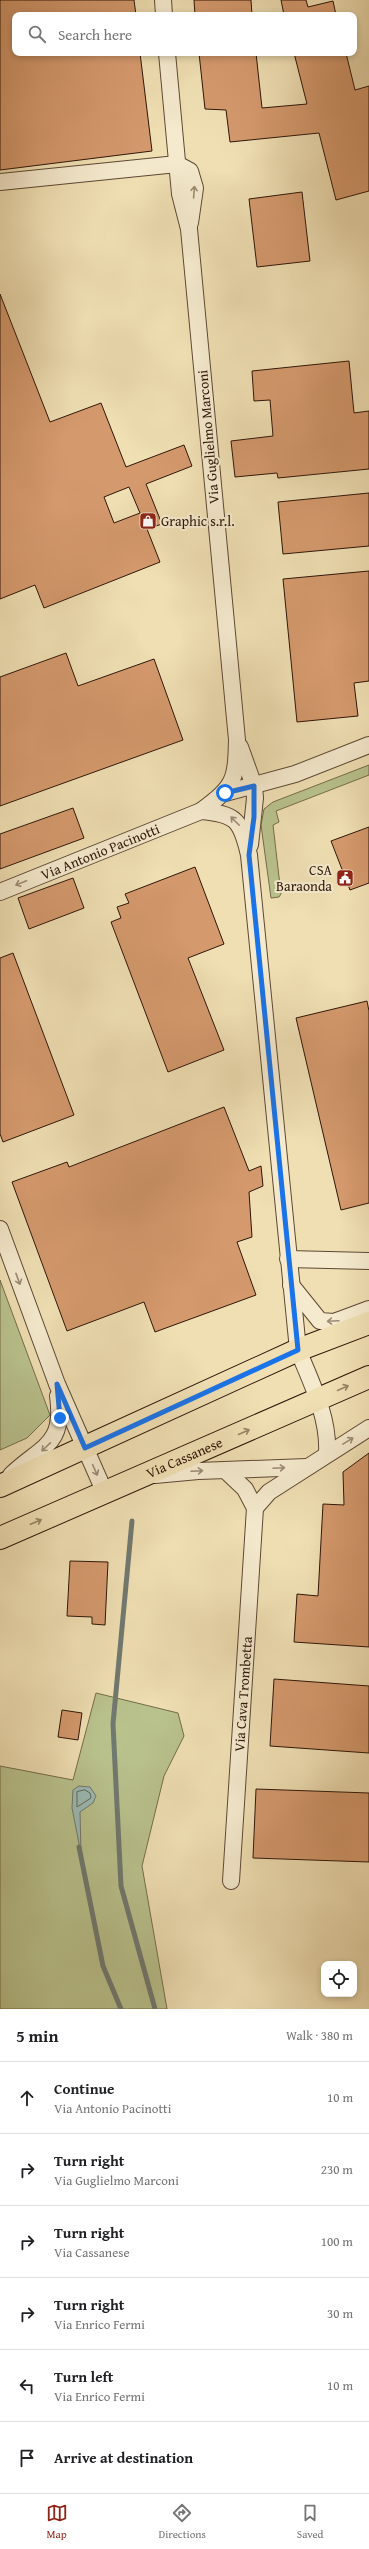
<!DOCTYPE html>
<meta charset="utf-8">
<style>
body{margin:0;font-family:"Gentium Book Plus",serif;background:#f2f2f2;color:#202124}
.controls{position:absolute;right:12px;bottom:12px;display:grid;overflow:hidden;border-radius:8px;box-shadow:0 2px 6px #0003}
.controls button{width:36px;height:36px;display:grid;place-items:center;padding:0;border:0;border-bottom:1px solid #e0e0e0;background:#fff;color:#202124;font:20px sans-serif}
.stop{position:absolute;width:12px;height:12px;margin:-9px;border:3px solid #1a73e8;border-radius:50%;background:#fff}
.stop.end{background:#1a73e8;border-color:#fff;box-shadow:0 1px 4px #0008}
.list{margin:0;padding:0;list-style:none}
h2{display:flex;justify-content:space-between;align-items:center;height:52px;margin:0;padding:0 16px;font-size:17px}
h2 small{font-size:13px;font-weight:400;color:#757577}
.list li{display:grid;grid-template-columns:26px 1fr auto;gap:12px;align-items:center;box-sizing:border-box;height:72px;padding:0 16px;border-top:1px solid #e0e0e0}
.list b{display:block;font-size:15px;white-space:nowrap}
.list p{margin:0;font-size:13px;white-space:nowrap;color:#757577}
.list em{font-size:13px;font-style:normal;color:#757577}
.icon{flex:none;width:22px;height:22px;fill:none;stroke:currentColor;stroke-width:2;stroke-linecap:round;stroke-linejoin:round}
.map{position:relative;flex:none;width:369px;height:2009px;overflow:hidden}
.search{position:absolute;background:#fff;box-shadow:0 2px 6px #0003;left:12px;right:12px;top:12px;height:44px;display:flex;align-items:center;gap:10px;box-sizing:border-box;padding:0 14px;border-radius:8px;color:#757577;font-size:15px}
.sheet{height:484px;background:#fff}
nav{display:flex;justify-content:space-around;align-items:center;box-sizing:border-box;height:56px;border-top:1px solid #e0e0e0;background:#fff;font-size:11px;color:#757577}
nav a{display:grid;justify-items:center;gap:2px}
nav .on{color:#8f2418}
.map>svg:first-child{display:block}
.grass{fill:#b9c28d;stroke:#746c4b}
.water{fill:#9cbbb5;stroke:#707970}
.lines{fill:none;stroke-linecap:round;stroke-linejoin:round}
.shore{stroke:#65685f;stroke-width:1}
.stream{stroke:#707970;stroke-width:5}
.building{fill:#d4996d;stroke:#2e1509;fill-rule:evenodd}
.minor-casing{stroke:#5e4834;stroke-width:18}
.primary-casing{stroke:#2e1509;stroke-width:24}
.minor{stroke:#f5eace;stroke-width:16}
.primary{stroke:#efdfb3;stroke-width:22}
.oneway{stroke:#9b8a75}
.oneway2{stroke:#988466}
.route{stroke:#1a73e8;stroke-width:5}
.labels{text-anchor:middle;dominant-baseline:central;stroke-width:4;stroke-linejoin:round;paint-order:stroke}
.street-label{font-size:14px;fill:#2e1509;stroke:#f5eace}
.poi-label{font-size:14px;fill:#2e1509;stroke:#f5eace;text-anchor:start}
</style>
<div class="map">
<svg width="369" height="2009" viewBox="0 0 369 2009">
<rect width="100%" height="100%" fill="#efdfb3"/>
<filter id="stains"><feTurbulence type="fractalNoise" baseFrequency=".005" numOctaves="4"/><feColorMatrix values="0 0 0 0 .2 0 0 0 0 .09 0 0 0 0 .02 0 0 0 .5 -.17"/></filter>
<radialGradient id="worn" r=".72"><stop offset=".6" stop-color="#630" stop-opacity="0"/><stop offset="1" stop-color="#630" stop-opacity=".3"/></radialGradient>
<path class="grass" d="M369,765V775L276,811L279,822L273,825L281,894L279,897L271,898L261,825L264,809L273,802Z
M0,1280L50,1415L27,1438L0,1450Z
M96,1693L178,1713L184,1736L164,1776L142,1866L167,2009H0V1766L73,1780Z"/>
<path class="water" d="M79,1786L90,1787L96,1796L93,1803L80,1812L81,1854L72,1808L73,1790Z"/>
<g class="lines">
<path class="shore" d="M85,1790L90,1793L91,1798L77,1807V1792Z"/>
<path class="stream" d="M132,1521L113,1724L121,1886L155,2009
M79,1847L103,1966L121,2009"/>
</g>
<path class="building" d="M0,0H134L136,15H15V53H140L152,151L0,170Z
M194,0H251L252,15H195Z
M281,0H306L308,7L333,1L336,15H284Z
M199,53H256L262,108L307,104L294,53H346L355,90L369,86V191L336,200L319,133L230,142L226,110L205,109Z
M302,192L310,261L257,267L249,199Z
M0,294L50,422L101,403L126,467L184,445L192,466L146,484L162,524L147,529L160,562L44,608L35,585L0,599ZM129,487L140,513L114,523L104,497Z
M349,361L354,413L369,411V469L278,478L277,473L235,477L231,441L273,436L270,400L254,401L252,371Z
M369,493V546L283,554L278,502Z
M369,571V681L354,683L358,716L297,722L283,579Z
M66,653L78,686L154,659L183,740L0,806V677Z
M73,808L84,838L0,869V834Z
M369,827V883L350,890L331,841Z
M195,867L224,944L188,958L224,1050L168,1072L111,922L121,918L117,907L129,903L125,894Z
M73,878L84,908L29,929L18,898Z
M13,953L74,1115L3,1142L0,1134V958Z
M367,1001L369,1011V1203L341,1210L296,1018Z
M224,1107L249,1171L261,1166L263,1186L249,1192L252,1237L237,1242L256,1295L155,1332L144,1302L67,1331L12,1182L67,1162L69,1167Z
M369,1453V1647L294,1642L297,1594L318,1596L323,1504L344,1505L343,1472Z
M70,1561L108,1562L105,1625L92,1624V1617L67,1616Z
M274,1679L369,1686V1753L270,1746Z
M62,1710L82,1713L78,1740L58,1737Z
M256,1789L369,1793V1862L253,1858Z"/>
<g class="lines">
<defs>
<g id="minor">
<path d="M163,0L164,15"/>
<path d="M177,164L190,171L195,188L190,223"/>
<path d="M0,182L177,164"/>
<path d="M240,747L254,786L255,798L250,845"/>
<path d="M225,793L295,774L369,745"/>
<path d="M201,811C236,814 241,820 249,855L298,1350C311,1382 329,1417 327,1453"/>
<path id="s1" d="M0,892L201,811C234,786 236,782 237,740L189,229L180,194L167,53"/>
<path d="M0,1229L57,1384L105,1493"/>
<path d="M288,1259L369,1261"/>
<path d="M291,1285L320,1321L334,1322L369,1309"/>
<path d="M226,1471L245,1489L255,1508L231,1881"/>
<path d="M11,1475C41,1446 65,1446 58,1396"/>
<path d="M155,1475L198,1471L307,1467"/>
<path d="M255,1508L269,1492L369,1428"/>
</g>
<g id="primary">
<path d="M0,1486L298,1350L369,1323"/>
<path id="s2" d="M0,1538L369,1377"/>
</g>
</defs>
<use href="#minor" class="minor-casing"/>
<use href="#primary" class="primary-casing"/>
<use href="#minor" class="minor"/>
<use href="#primary" class="primary"/>
</g>
<defs><path id="oneway-shaft" d="M-6 0H5M1.5-3L5.5 0L1.5 3" fill="none" stroke-width="1.6" stroke-linecap="round" stroke-linejoin="round"/></defs>
<g class="oneway">
<use href="#oneway-shaft" transform="translate(194 192) rotate(-86)"/>
<use href="#oneway-shaft" transform="translate(235 821) rotate(-135)"/>
<use href="#oneway-shaft" transform="translate(21 883) rotate(158)"/>
<use href="#oneway-shaft" transform="translate(18 1279) rotate(70)"/>
<use href="#oneway-shaft" transform="translate(333 1321) rotate(177)"/>
<use href="#oneway-shaft" transform="translate(348 1441) rotate(-31)"/>
<use href="#oneway-shaft" transform="translate(46 1447) rotate(136)"/>
<use href="#oneway-shaft" transform="translate(279 1468) rotate(-3)"/>
<use href="#oneway-shaft" transform="translate(95 1470) rotate(66)"/>
<use href="#oneway-shaft" transform="translate(197 1471) rotate(-3)"/>
</g>
<g class="oneway2">
<use href="#oneway-shaft" transform="translate(343 1388) rotate(-24)"/>
<use href="#oneway-shaft" transform="translate(244 1432) rotate(-24)"/>
<use href="#oneway-shaft" transform="translate(36 1522) rotate(-23)"/>
</g>
<g class="lines">
<path class="route" d="M60,1418L57,1384L85,1448L298,1350L249,855L254,817V786L225,793"/>
</g>
<defs>
<symbol id="shop-square" viewBox="-11 -11 22 22"><rect x="-9" y="-9" width="18" height="18" rx="4" fill="#8f2418" stroke="#f5eace"/><path d="M-5-2.5h2.3a2.7 3.5 0 0 1 5.4 0H5L5.5 6h-11ZM-1.5-2.5h3a1.5 2.3 0 0 0-3 0Z" fill="#fff"/></symbol>
<symbol id="civic-square" viewBox="-11 -11 22 22"><rect x="-9" y="-9" width="18" height="18" rx="4" fill="#8f2418" stroke="#f5eace"/><path d="M-.6-6.5H3V-4.5H.6V-3L4-1V1h2V6H-6V1h2V-1L-.6-3ZM-1.2 2.5V6h2.4V2.5Z" fill="#fff"/></symbol>
</defs>
<g fill-rule="evenodd">
<use href="#shop-square" x="138" y="511" width="20" height="20"/>
<use href="#civic-square" x="335" y="868" width="20" height="20"/>
</g>
<g class="labels">
<g class="street-label">
<text transform="translate(208 437) rotate(-95)">Via Guglielmo Marconi</text>
<text stroke="none"><textPath href="#s1" startOffset="108">Via Antonio Pacinotti</textPath></text>
<text stroke="none"><textPath href="#s2" startOffset="201">Via Cassanese</textPath></text>
<text transform="translate(243 1694) rotate(-86)">Via Cava Trombetta</text>
</g>
<g class="poi-label">
<text x="161" y="521">Graphic s.r.l.</text>
<text x="332" y="870" text-anchor="end">CSA<tspan x="332" dy="16">Baraonda</tspan></text>
</g>
</g>
<rect width="100%" height="100%" filter="url(#stains)"/>
<rect width="100%" height="100%" fill="url(#worn)"/>
</svg>
<div class="controls">
<button><svg class="icon" aria-label="locate" viewBox="0 0 24 24"><circle cx="12" cy="12" r="6"/><path d="M12 2v4M12 18v4M2 12h4M18 12h4"/></svg></button>
</div>
<div class="stop" style="left:225px;top:793px"></div>
<div class="stop end" style="left:60px;top:1418px"></div>
<div class="search"><svg class="icon" aria-label="search" viewBox="0 0 24 24"><circle cx="10" cy="10" r="6"/><path d="M15 15l6 6"/></svg>Search here</div>
</div>
<section class="sheet">
<h2>5 min<small>Walk · 380 m</small></h2>
<ul class="list">
<li><svg class="icon" aria-label="ahead" viewBox="0 0 24 24"><path d="M12 20V5M6 11l6-6 6 6"/></svg><div><b>Continue</b><p>Via Antonio Pacinotti</p></div><em>10 m</em></li>
<li><svg class="icon" aria-label="right" viewBox="0 0 24 24"><path d="M7 20v-9h11M14 6l5 5-5 5"/></svg><div><b>Turn right</b><p>Via Guglielmo Marconi</p></div><em>230 m</em></li>
<li><svg class="icon" aria-label="right" viewBox="0 0 24 24"><path d="M7 20v-9h11M14 6l5 5-5 5"/></svg><div><b>Turn right</b><p>Via Cassanese</p></div><em>100 m</em></li>
<li><svg class="icon" aria-label="right" viewBox="0 0 24 24"><path d="M7 20v-9h11M14 6l5 5-5 5"/></svg><div><b>Turn right</b><p>Via Enrico Fermi</p></div><em>30 m</em></li>
<li><svg class="icon" aria-label="left" viewBox="0 0 24 24"><path d="M17 20v-9H6M10 6l-5 5 5 5"/></svg><div><b>Turn left</b><p>Via Enrico Fermi</p></div><em>10 m</em></li>
<li><svg class="icon" aria-label="arrive" viewBox="0 0 24 24"><path d="M6 21V4h12l-3 4 3 4H6"/></svg><div><b>Arrive at destination</b></div></li>
</ul>
</section>
<nav>
<a class="on"><svg class="icon" aria-label="map" viewBox="0 0 24 24"><path d="M3 6l6-2 6 2 6-2v14l-6 2-6-2-6 2zM9 4v14M15 6v14"/></svg>Map</a>
<a><svg class="icon" aria-label="directions" viewBox="0 0 24 24"><path d="M12 3l9 9-9 9-9-9zM9 14v-3h6M13 9l2 2-2 2"/></svg>Directions</a>
<a><svg class="icon" aria-label="saved" viewBox="0 0 24 24"><path d="M7 4h10v16l-5-4-5 4z"/></svg>Saved</a>
</nav>
